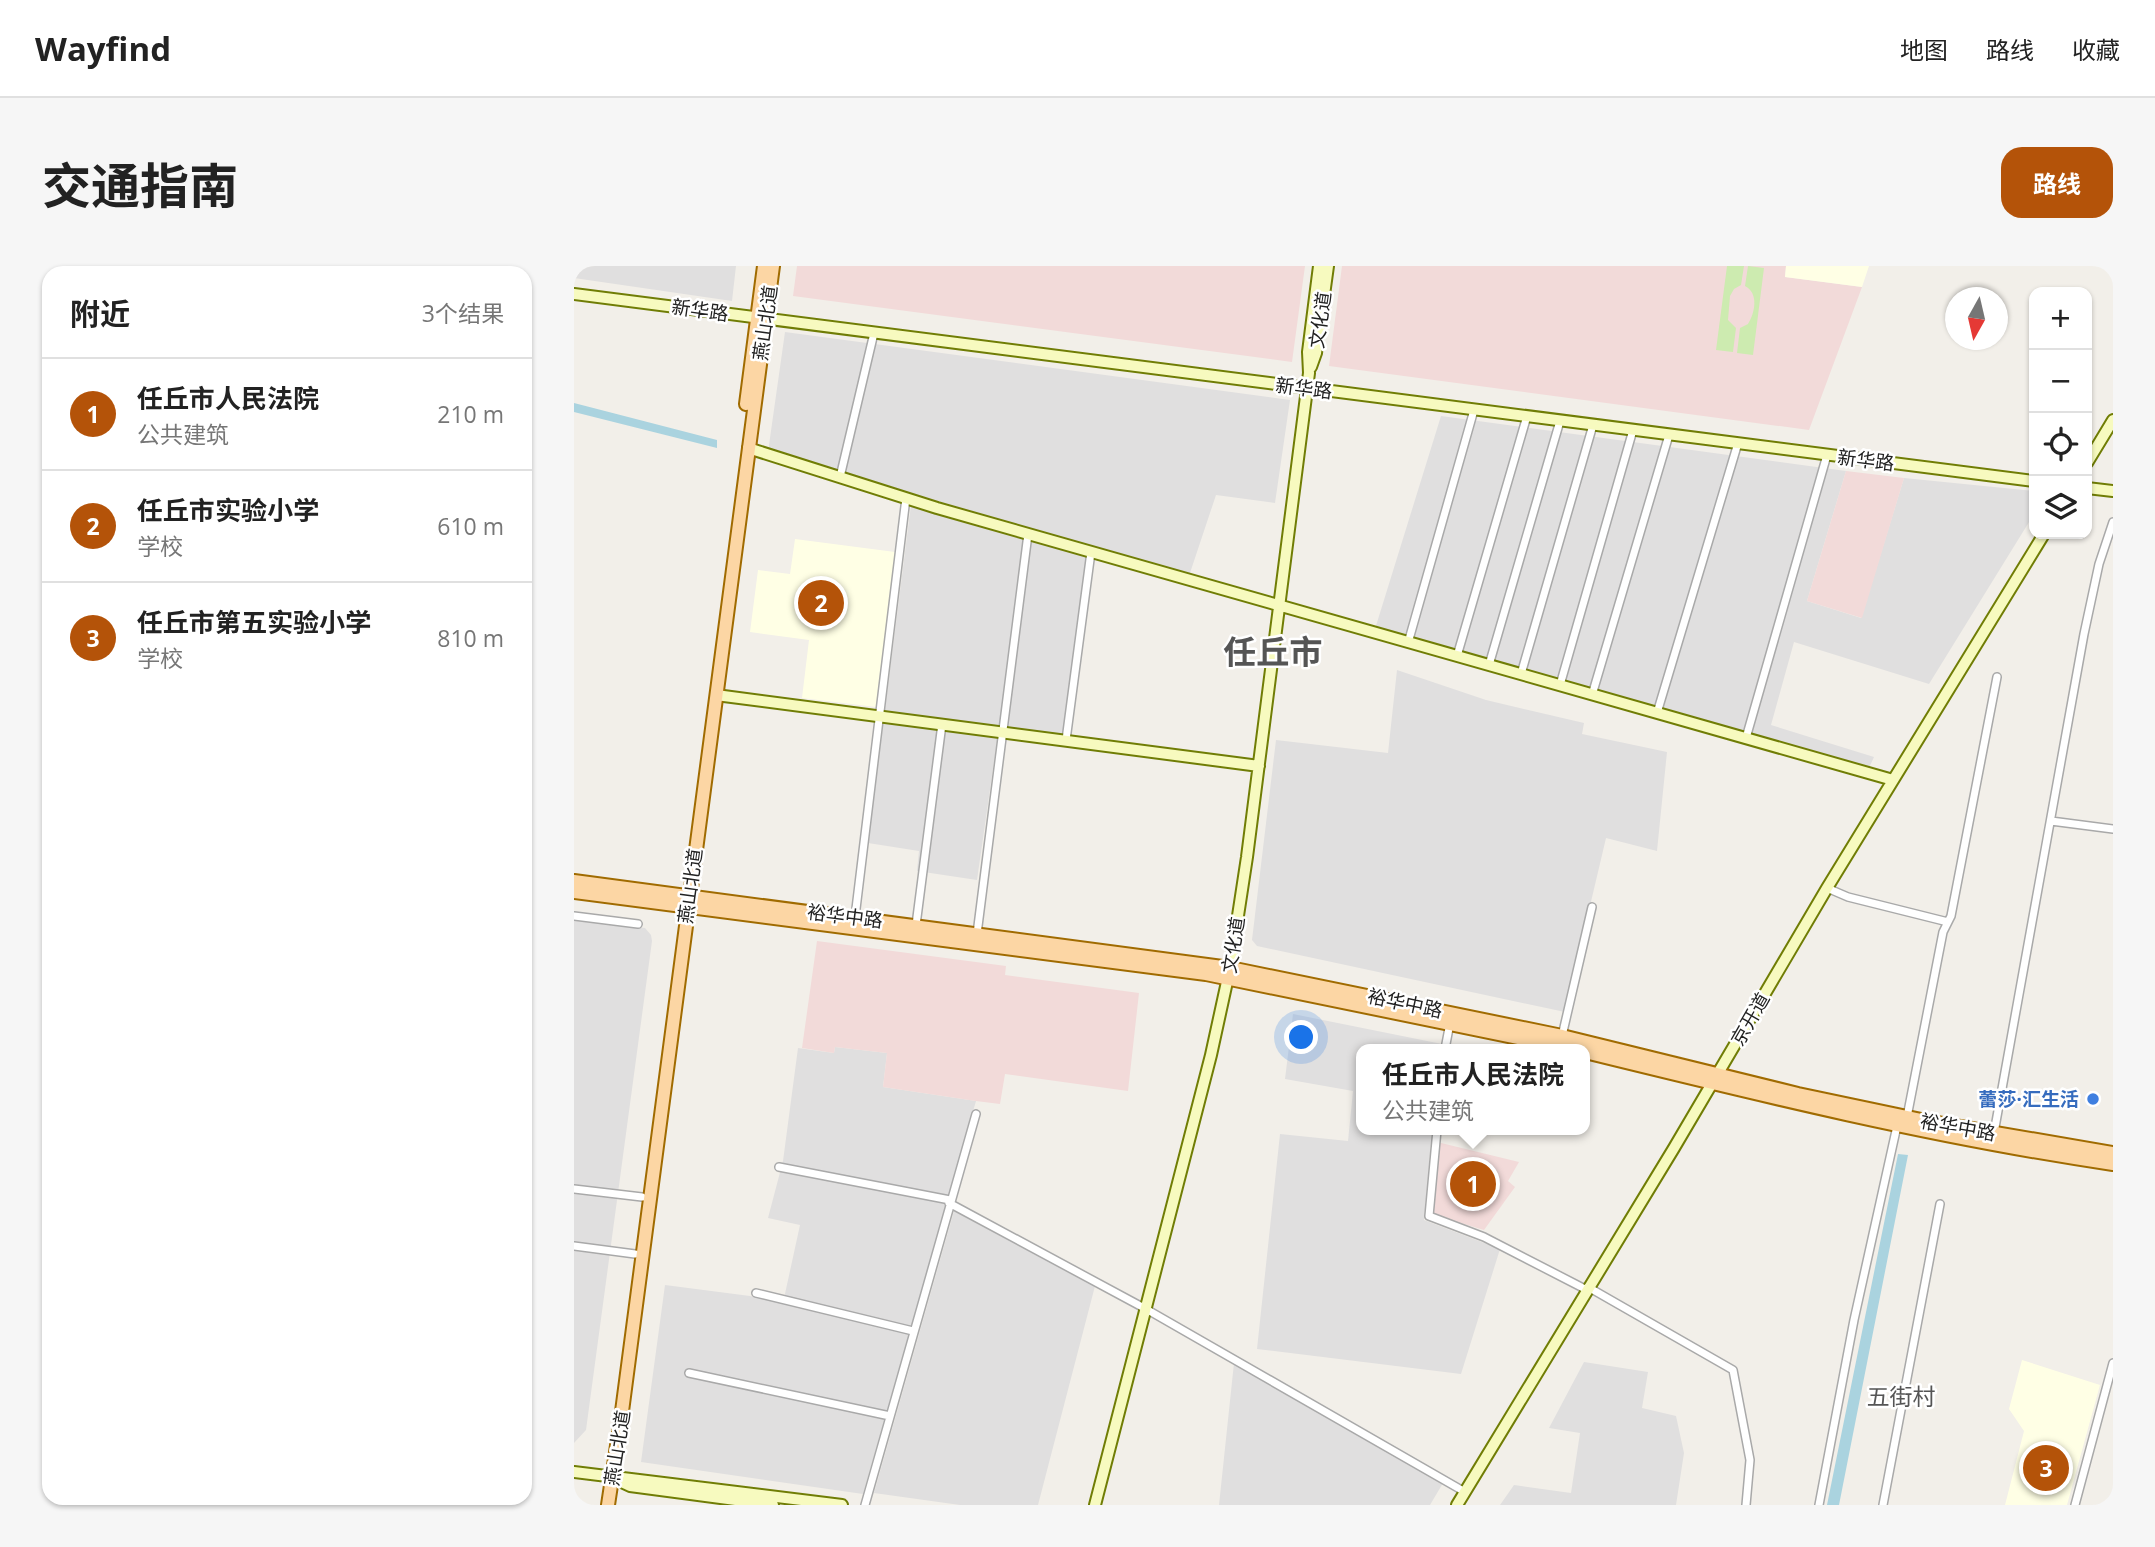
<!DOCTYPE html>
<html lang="zh">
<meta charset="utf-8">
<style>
body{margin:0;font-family:"Open Sans","Noto Sans SC",sans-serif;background:#f6f6f6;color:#222}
.controls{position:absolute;right:21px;top:21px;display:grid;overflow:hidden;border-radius:14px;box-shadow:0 2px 5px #0004}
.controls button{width:63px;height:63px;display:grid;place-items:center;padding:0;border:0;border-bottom:2px solid #e0e0e0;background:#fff;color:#222;font:35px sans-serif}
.compass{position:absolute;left:1371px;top:21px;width:63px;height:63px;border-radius:50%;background:#fff;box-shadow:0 2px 5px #0004;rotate:188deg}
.you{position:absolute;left:728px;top:772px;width:24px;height:24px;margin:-18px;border:5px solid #fff;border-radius:50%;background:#1a73e8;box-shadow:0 0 0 10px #1a73e833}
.badge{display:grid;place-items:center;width:46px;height:46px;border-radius:50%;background:#b45309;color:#fff;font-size:23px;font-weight:700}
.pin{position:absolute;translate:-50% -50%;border:4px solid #fff;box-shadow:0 2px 7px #0006}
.popup{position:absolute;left:782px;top:778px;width:234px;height:91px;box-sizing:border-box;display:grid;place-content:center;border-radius:14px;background:#fff;filter:drop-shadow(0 2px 5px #0005);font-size:23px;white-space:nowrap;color:#767676}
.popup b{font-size:26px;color:#222}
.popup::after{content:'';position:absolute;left:50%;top:100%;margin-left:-14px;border:14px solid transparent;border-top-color:#fff}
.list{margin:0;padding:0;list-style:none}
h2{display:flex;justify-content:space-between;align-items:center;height:91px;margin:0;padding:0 28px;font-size:30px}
h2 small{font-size:23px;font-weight:400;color:#767676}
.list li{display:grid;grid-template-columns:46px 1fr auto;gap:21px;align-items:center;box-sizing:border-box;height:112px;padding:0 28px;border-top:2px solid #e0e0e0}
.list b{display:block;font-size:26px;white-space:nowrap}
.list p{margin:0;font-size:23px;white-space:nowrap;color:#767676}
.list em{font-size:23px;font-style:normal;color:#767676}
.icon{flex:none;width:38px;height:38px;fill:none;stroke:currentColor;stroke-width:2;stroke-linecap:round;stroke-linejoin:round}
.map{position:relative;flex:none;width:1539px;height:1239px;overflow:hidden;border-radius:21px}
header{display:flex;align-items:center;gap:42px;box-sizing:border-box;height:98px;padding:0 35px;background:#fff;border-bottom:2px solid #e0e0e0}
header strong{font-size:33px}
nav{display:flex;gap:38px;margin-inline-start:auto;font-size:24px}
.intro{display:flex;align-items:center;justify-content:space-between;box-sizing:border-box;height:168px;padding:0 42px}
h1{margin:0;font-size:49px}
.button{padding:18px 32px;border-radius:21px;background:#b45309;color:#fff;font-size:24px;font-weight:700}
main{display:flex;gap:42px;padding:0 42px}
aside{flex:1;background:#fff;border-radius:21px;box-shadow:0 2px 5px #0004}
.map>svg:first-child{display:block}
.residential{fill:#e0dfdf}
.commercial{fill:#f2dad9}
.education{fill:#ffffe5}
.grass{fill:#cdebb0}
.water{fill:#aad3df}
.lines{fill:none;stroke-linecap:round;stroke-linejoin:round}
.street-casing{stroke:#a9a9a9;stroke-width:10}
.secondary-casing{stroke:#707d05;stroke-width:14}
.primary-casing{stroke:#a06b00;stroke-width:16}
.street{stroke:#fff;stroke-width:7}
.secondary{stroke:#f7fabf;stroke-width:10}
.primary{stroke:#fcd6a4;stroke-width:12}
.shop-dot{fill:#3f7fe0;stroke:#fff;stroke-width:2.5}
.labels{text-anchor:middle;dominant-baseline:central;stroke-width:5;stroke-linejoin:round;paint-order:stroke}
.street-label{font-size:19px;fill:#222;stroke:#fff}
.shop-label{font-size:19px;font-weight:bold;fill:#366cbe;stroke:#fff;text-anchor:end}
.quarter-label{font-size:23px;fill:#555;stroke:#fff}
.town-label{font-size:33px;font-weight:bold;fill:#555;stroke:#fff}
</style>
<header>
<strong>Wayfind</strong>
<nav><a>地图</a><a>路线</a><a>收藏</a></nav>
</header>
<div class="intro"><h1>交通指南</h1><a class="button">路线</a></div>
<main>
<aside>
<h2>附近<small>3个结果</small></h2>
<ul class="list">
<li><span class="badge">1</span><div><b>任丘市人民法院</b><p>公共建筑</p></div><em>210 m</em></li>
<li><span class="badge">2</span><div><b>任丘市实验小学</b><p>学校</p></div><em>610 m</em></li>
<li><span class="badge">3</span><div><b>任丘市第五实验小学</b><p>学校</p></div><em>810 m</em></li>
</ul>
</aside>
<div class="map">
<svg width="1539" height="1239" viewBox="0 0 1539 1239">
<rect width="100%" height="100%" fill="#f2efe9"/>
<path class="residential" d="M0,0H162L158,35L0,12Z
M211,66L716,134L701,237L642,229L615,310L383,244L194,186Z
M867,150L1272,205L1233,335L1287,352L1330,212L1460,225V248L1355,418L1220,376L1197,459L1300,491L1294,504L801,363Z
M337,239L515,290L490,470L425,461L403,614L343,605L345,585L294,577Z
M823,404L912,434L1010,457L1008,468L1093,486L1083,585L1032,572L991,746L683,680L678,674L702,474L814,487Z
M0,653L71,662L77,669L78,675L12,1164L0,1177Z
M719,748L868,778V783H787V864H858L850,954L926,983L887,1108L683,1083L706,868L774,875L779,825L711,813Z
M261,781L313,787L309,821L402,835L289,1228L67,1196L91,1019L176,1030L209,1037L226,959L194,952L209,895L224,782L260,787Z
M380,945L521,1020L464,1239H386L300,1227Z
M1010,1096L1074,1106L1068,1142L1102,1150L1110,1187L1102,1239H926L940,1219L997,1227L1006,1167L975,1162Z
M660,1097L869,1217L856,1239H645Z"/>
<path class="commercial" d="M223,0H731L718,96L219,30Z
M768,0H1212L1211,11L1288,21L1235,164L755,100Z
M1272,205L1330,212L1288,352L1233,335Z
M243,675L432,700L431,709L565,727L554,825L431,808L426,838L402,835L309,821L313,787L261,781L260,787L228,782Z
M863,876L945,896L934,915L941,921L910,964L857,948Z"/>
<path class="education" d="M1212,0H1295L1288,21L1211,11Z
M221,273L321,286L302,441L228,432L235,374L176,366L184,304L216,308Z
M1448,1094L1526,1119L1493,1239H1431L1450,1165L1435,1143Z"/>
<path class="grass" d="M1153,0H1170L1167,19L1160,23L1156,30L1154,54L1162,62L1159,86L1142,84Z
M1174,0L1190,2L1179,89L1163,87L1166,62L1174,58C1181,47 1185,27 1171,20Z"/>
<path class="water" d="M0,137L143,174V182L0,146Z
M1324,888L1334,889L1265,1239H1253Z"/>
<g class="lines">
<defs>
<path id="street" d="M266,211L300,67
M834,377L900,144
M883,390L953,150
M915,399L986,155
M947,408L1019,159
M986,419L1059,164
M1018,429L1095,169
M1083,447L1164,177
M1172,472L1253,189
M492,474L517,286
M1477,555L1539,563
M1253,622L1274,631L1374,656
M0,650L64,658
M281,651L332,232
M342,659L368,458
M403,668L454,268
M988,770L1018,641
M871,783L876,757
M1333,851L1369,666L1377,650L1423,411
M863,864L855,950L910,971L1013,1024
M1420,867L1510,368L1525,298L1539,256
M205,901L376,934
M0,923L68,931
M375,937L572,1043L891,1226
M0,980L61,988
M1014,1021L1159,1104L1176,1194L1172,1239
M182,1027L339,1065
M115,1107L316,1150
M291,1239L402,848
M1245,1239L1280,1054L1323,860
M1309,1239L1366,938
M1501,1239L1539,1097"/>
<path id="secondary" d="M0,28L1460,215
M737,101L742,87L754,0
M174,182L363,242L1319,514
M1513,197L1539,154
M1513,222L1539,225
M142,429L685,500
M0,1206L268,1239
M41,1213L56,1220L199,1239
M521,1239L637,789L656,702L673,591L735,107L734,86L745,0
M883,1239L1100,882L1253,622L1470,268"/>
<path id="primary" d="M172,138L190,0
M0,615L656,702L988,770L1224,828L1357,856L1539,887
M0,626L632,708L998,783
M1011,786C1186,829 1361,872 1539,898
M34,1239L47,1153L199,0"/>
</defs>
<use href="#street" class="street-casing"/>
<use href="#secondary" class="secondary-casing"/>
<use href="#primary" class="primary-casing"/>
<use href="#street" class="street"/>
<use href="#secondary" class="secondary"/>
<use href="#primary" class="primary"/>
</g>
<circle class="shop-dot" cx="1519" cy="833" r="7"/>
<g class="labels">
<g class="street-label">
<text transform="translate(126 44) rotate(8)">新华路</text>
<text transform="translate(746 54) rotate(-82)">文化道</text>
<text transform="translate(191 57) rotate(-82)">燕山北道</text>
<text transform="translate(730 122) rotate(7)">新华路</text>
<text transform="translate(1292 194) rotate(7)">新华路</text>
<text transform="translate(116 620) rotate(-82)">燕山北道</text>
<text transform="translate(271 650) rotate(7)">裕华中路</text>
<text transform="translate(659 679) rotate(-81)">文化道</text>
<text transform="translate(831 737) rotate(12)">裕华中路</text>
<text transform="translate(1176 753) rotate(-60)">京开道</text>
<text transform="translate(1384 861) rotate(10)">裕华中路</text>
<text transform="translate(43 1182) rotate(-81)">燕山北道</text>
</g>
<g class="shop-label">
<text x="1505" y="833">蕾莎·汇生活</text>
</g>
<g class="quarter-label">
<text x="1327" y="1130">五街村</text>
</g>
<g class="town-label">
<text x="699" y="385">任丘市</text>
</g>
</g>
</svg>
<div class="controls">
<button>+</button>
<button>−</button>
<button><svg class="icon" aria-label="locate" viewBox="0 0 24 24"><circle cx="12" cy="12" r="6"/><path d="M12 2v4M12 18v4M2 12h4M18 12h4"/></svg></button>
<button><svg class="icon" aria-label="layers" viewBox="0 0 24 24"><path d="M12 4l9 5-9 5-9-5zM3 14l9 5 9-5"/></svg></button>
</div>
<svg class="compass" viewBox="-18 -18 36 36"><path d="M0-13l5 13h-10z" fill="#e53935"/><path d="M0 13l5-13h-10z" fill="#767676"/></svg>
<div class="you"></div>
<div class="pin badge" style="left:899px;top:918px">1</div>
<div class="popup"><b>任丘市人民法院</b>公共建筑</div>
<div class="pin badge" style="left:247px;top:337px">2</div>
<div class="pin badge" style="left:1472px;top:1202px">3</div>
</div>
</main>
